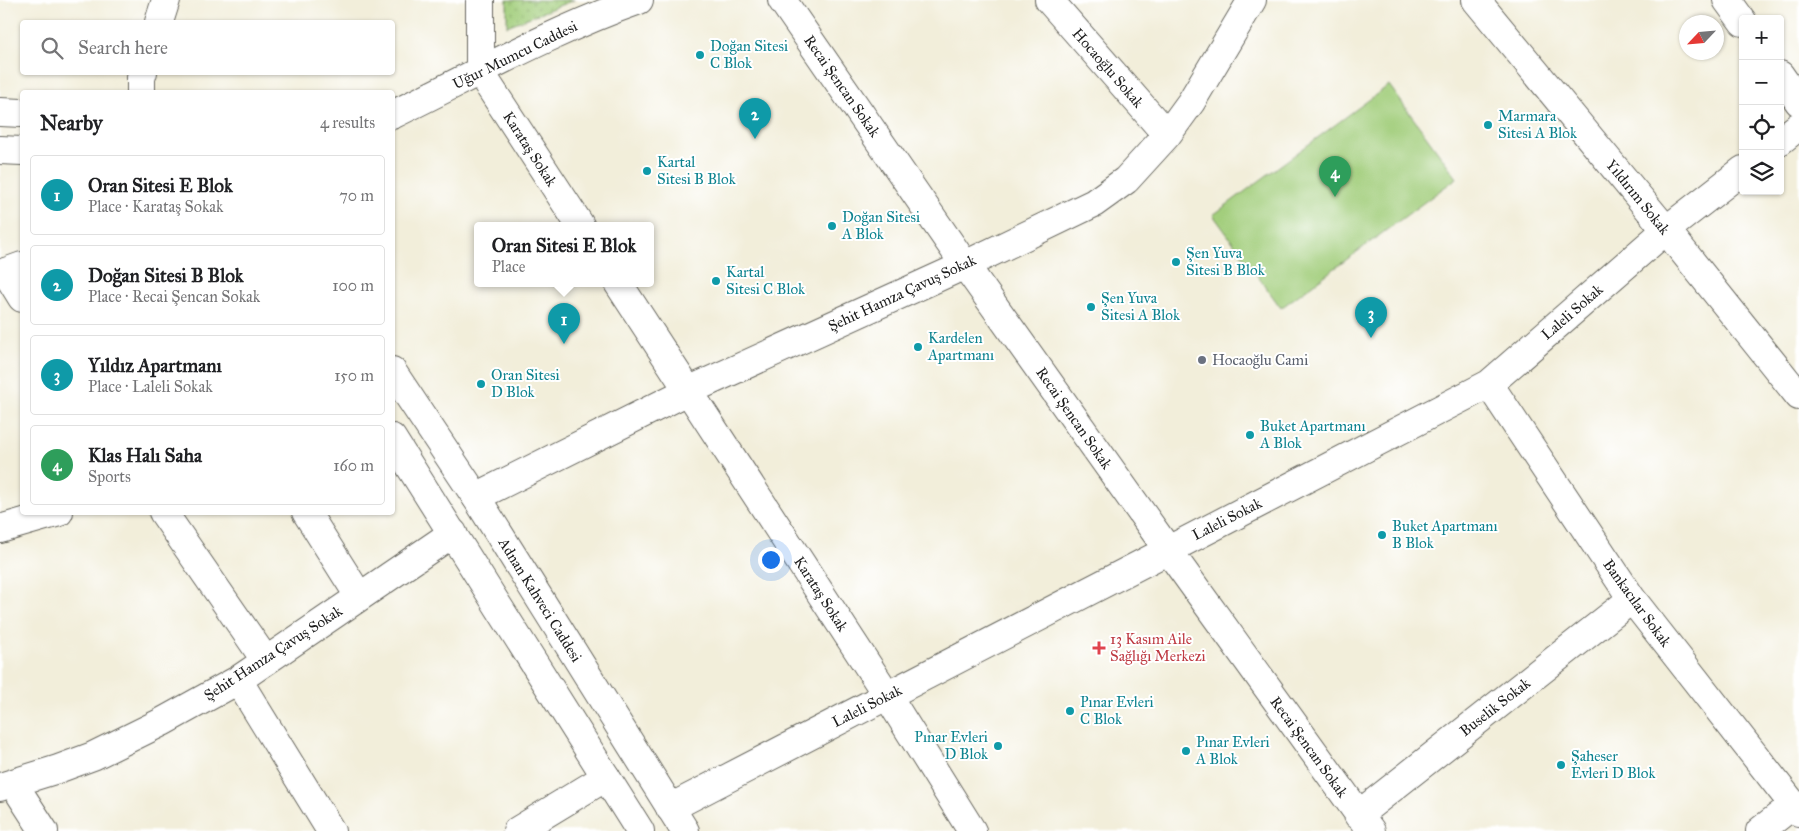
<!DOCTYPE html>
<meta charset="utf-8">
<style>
body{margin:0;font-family:"IM FELL Great Primer",serif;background:#f6f6f6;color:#202124}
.controls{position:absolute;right:15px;top:15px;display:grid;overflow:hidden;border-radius:5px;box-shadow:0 1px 4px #0004}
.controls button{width:45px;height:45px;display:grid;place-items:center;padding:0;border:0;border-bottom:1px solid #e0e0e0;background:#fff;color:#202124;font:25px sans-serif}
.compass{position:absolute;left:1679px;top:15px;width:45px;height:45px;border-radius:50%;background:#fff;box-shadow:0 1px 4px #0004;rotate:244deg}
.you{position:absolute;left:770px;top:559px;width:18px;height:18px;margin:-12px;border:4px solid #fff;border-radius:50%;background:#1a73e8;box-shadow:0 0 0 8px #1a73e833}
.badge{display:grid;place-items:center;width:32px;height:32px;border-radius:50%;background:#d93025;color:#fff;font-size:16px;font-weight:700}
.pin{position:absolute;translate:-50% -41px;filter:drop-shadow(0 1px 2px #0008)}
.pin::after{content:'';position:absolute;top:26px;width:18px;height:15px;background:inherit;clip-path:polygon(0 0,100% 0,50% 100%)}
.popup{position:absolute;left:474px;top:222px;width:180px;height:65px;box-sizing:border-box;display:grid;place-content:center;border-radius:5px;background:#fff;filter:drop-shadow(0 1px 4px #0005);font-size:16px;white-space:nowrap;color:#757577}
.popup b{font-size:19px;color:#202124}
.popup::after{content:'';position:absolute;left:50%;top:100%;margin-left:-10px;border:10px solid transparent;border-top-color:#fff}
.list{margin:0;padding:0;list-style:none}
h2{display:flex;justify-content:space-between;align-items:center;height:65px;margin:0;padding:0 20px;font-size:21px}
h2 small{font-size:16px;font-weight:400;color:#757577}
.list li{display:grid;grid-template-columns:32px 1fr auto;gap:15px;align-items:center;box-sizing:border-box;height:80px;margin:0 10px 10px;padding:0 10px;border:1px solid #e0e0e0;border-radius:5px}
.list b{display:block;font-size:19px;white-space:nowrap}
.list p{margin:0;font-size:16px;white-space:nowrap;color:#757577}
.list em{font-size:16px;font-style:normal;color:#757577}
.icon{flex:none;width:28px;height:28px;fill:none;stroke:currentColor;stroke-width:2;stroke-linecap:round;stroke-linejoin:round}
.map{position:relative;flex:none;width:1799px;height:831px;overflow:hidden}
.search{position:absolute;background:#fff;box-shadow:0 1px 4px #0004;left:20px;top:20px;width:375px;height:55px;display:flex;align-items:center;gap:12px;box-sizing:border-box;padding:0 18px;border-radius:5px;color:#757577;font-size:19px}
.panel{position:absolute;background:#fff;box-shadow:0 1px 4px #0004;left:20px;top:90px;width:375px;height:425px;border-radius:5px}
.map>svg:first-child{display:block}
.park{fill:url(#park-dots);stroke:#5f754c}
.pitch{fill:#a2ce7b;stroke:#5f754c}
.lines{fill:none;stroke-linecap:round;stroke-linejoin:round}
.street-casing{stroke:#67665e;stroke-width:30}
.secondary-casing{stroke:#67665e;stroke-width:30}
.street{stroke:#fff;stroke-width:28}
.secondary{stroke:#fff;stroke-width:28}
.culture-dot{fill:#0f9aa8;stroke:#fff;stroke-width:2}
.worship-dot{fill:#6b7280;stroke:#fff;stroke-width:2}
.health-dot{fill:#e0444e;stroke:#fff;stroke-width:2}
.labels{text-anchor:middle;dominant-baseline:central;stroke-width:4;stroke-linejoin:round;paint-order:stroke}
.culture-label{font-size:15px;fill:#0d838f;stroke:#fff;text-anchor:start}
.street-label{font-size:15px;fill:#1c1c1c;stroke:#fff}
.worship-label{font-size:15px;fill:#5b616d;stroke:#fff;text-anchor:start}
.health-label{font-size:15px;fill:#be3a42;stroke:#fff;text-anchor:start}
</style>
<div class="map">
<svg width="1799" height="831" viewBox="0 0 1799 831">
<defs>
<pattern id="park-dots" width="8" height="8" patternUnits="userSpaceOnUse" patternTransform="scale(1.25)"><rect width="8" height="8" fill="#a2ce7b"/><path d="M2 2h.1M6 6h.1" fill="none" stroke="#8bb06a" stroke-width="1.8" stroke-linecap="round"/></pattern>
</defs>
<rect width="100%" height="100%" fill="#fff"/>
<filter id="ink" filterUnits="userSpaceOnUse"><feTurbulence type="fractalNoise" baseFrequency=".02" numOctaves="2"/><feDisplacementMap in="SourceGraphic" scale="10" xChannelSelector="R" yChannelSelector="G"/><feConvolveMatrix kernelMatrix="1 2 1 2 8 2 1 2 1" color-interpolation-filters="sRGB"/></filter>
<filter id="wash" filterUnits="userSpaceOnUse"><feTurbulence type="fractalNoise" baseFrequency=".0096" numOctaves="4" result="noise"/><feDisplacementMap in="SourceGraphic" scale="20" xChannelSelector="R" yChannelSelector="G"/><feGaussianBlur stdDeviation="1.12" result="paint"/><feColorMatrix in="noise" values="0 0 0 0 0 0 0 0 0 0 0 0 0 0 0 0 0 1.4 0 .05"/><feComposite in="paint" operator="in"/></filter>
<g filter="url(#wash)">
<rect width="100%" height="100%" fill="#f2eeda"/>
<path class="park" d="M507,0H574L507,26Z"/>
<path class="pitch" d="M1389,85L1457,178L1281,308L1213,215Z"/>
</g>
<g filter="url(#ink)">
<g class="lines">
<defs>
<path id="street" d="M480,0V72L580,225
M782,0L965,265L1168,550L1371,831
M1049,0L1167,135
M1727,0L1743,22
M159,22L166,0
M1780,75L1799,102
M141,92V78L143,72
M1780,141L1799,126
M6,272L22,298
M618,283L887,695L972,831
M1489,384L1632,599L1799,812
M476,497L688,391L965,265L1094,203L1126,180L1167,135L1191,102L1252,0
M163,512L266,661
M306,512L359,596
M0,529L59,512
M238,680L331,831
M13,783L44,831
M0,787L58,769L93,756L162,722L238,680L453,533
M670,808L1489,384L1666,230L1743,170
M1358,815L1632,599
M517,831L606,777
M1760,831L1793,805"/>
<path id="secondary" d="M1476,0L1666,230L1799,396
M0,112L22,113
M392,115C474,75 554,30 639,0
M0,150L22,151
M0,274L22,266
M392,371L476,497L685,831
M392,438L640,831"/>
</defs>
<use href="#street" class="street-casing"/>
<use href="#secondary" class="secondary-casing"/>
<use href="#street" class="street"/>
<use href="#secondary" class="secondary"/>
</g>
</g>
<g class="culture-dot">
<circle cx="700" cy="55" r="5"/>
<circle cx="1488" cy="125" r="5"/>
<circle cx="647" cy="171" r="5"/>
<circle cx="832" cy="226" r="5"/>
<circle cx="1176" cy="262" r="5"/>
<circle cx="716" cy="281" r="5"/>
<circle cx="1091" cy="307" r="5"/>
<circle cx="918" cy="347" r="5"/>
<circle cx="481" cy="384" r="5"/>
<circle cx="1250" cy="435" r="5"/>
<circle cx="1382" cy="535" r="5"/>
<circle cx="1070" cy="711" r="5"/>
<circle cx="998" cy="746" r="5"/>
<circle cx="1186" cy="751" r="5"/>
<circle cx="1561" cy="765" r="5"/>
</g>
<circle class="worship-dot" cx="1202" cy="360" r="5"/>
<path class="health-dot" d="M1096.5 640.5h5v5h5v5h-5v5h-5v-5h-5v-5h5z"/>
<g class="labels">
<g class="culture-label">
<text x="710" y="46">Doğan Sitesi<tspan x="710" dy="17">C Blok</tspan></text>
<text x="1498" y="116">Marmara<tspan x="1498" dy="17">Sitesi A Blok</tspan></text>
<text x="657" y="162">Kartal<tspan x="657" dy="17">Sitesi B Blok</tspan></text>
<text x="842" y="217">Doğan Sitesi<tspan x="842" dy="17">A Blok</tspan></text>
<text x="1186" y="253">Şen Yuva<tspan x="1186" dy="17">Sitesi B Blok</tspan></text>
<text x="726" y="272">Kartal<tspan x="726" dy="17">Sitesi C Blok</tspan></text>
<text x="1101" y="298">Şen Yuva<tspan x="1101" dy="17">Sitesi A Blok</tspan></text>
<text x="928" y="338">Kardelen<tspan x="928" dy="17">Apartmanı</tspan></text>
<text x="491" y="375">Oran Sitesi<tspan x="491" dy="17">D Blok</tspan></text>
<text x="1260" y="426">Buket Apartmanı<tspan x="1260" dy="17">A Blok</tspan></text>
<text x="1392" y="526">Buket Apartmanı<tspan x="1392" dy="17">B Blok</tspan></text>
<text x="1080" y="702">Pınar Evleri<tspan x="1080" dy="17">C Blok</tspan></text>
<text x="988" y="737" text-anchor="end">Pınar Evleri<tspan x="988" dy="17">D Blok</tspan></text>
<text x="1196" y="742">Pınar Evleri<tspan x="1196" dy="17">A Blok</tspan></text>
<text x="1571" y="756">Şaheser<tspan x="1571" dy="17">Evleri D Blok</tspan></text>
</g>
<g class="street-label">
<text transform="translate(515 55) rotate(-26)">Uğur Mumcu Caddesi</text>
<text transform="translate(1108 68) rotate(49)">Hocaoğlu Sokak</text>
<text transform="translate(842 86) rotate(55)">Recai Şencan Sokak</text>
<text transform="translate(530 149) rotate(57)">Karataş Sokak</text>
<text transform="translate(1638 197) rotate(51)">Yıldırım Sokak</text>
<text transform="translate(902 293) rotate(-25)">Şehit Hamza Çavuş Sokak</text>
<text transform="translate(1572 312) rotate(-41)">Laleli Sokak</text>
<text transform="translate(1074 418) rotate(55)">Recai Şencan Sokak</text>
<text transform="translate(1227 519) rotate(-27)">Laleli Sokak</text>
<text transform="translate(821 594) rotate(57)">Karataş Sokak</text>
<text transform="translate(540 600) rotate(58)">Adnan Kahveci Caddesi</text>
<text transform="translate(1637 603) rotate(54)">Bankacılar Sokak</text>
<text transform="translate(273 653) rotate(-33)">Şehit Hamza Çavuş Sokak</text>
<text transform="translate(867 706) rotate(-27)">Laleli Sokak</text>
<text transform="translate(1495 707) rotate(-38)">Buselik Sokak</text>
<text transform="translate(1309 747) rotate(54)">Recai Şencan Sokak</text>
</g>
<g class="worship-label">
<text x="1212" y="360">Hocaoğlu Cami</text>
</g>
<g class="health-label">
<text x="1110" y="639">13 Kasım Aile<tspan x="1110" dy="17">Sağlığı Merkezi</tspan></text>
</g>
</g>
</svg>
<div class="controls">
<button>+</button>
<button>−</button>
<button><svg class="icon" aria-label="locate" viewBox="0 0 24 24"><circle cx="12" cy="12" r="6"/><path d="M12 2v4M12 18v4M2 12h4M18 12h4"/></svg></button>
<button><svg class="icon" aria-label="layers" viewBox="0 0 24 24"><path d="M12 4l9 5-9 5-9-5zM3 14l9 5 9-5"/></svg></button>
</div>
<svg class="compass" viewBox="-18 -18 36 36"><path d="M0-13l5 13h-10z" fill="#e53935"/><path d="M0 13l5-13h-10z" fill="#757577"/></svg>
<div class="you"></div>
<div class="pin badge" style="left:564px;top:344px;background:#0f9aa8">1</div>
<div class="popup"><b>Oran Sitesi E Blok</b>Place</div>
<div class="pin badge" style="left:755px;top:139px;background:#0f9aa8">2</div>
<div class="pin badge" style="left:1371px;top:338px;background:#0f9aa8">3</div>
<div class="pin badge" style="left:1335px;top:197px;background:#2e9e5b">4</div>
<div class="search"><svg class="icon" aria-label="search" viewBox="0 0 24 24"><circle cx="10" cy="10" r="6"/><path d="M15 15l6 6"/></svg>Search here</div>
<section class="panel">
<h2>Nearby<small>4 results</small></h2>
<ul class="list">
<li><span class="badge" style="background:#0f9aa8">1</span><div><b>Oran Sitesi E Blok</b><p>Place · Karataş Sokak</p></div><em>70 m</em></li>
<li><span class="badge" style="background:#0f9aa8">2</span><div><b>Doğan Sitesi B Blok</b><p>Place · Recai Şencan Sokak</p></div><em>100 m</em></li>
<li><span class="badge" style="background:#0f9aa8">3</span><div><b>Yıldız Apartmanı</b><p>Place · Laleli Sokak</p></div><em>150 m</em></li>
<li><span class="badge" style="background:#2e9e5b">4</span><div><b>Klas Halı Saha</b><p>Sports</p></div><em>160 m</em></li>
</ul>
</section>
</div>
